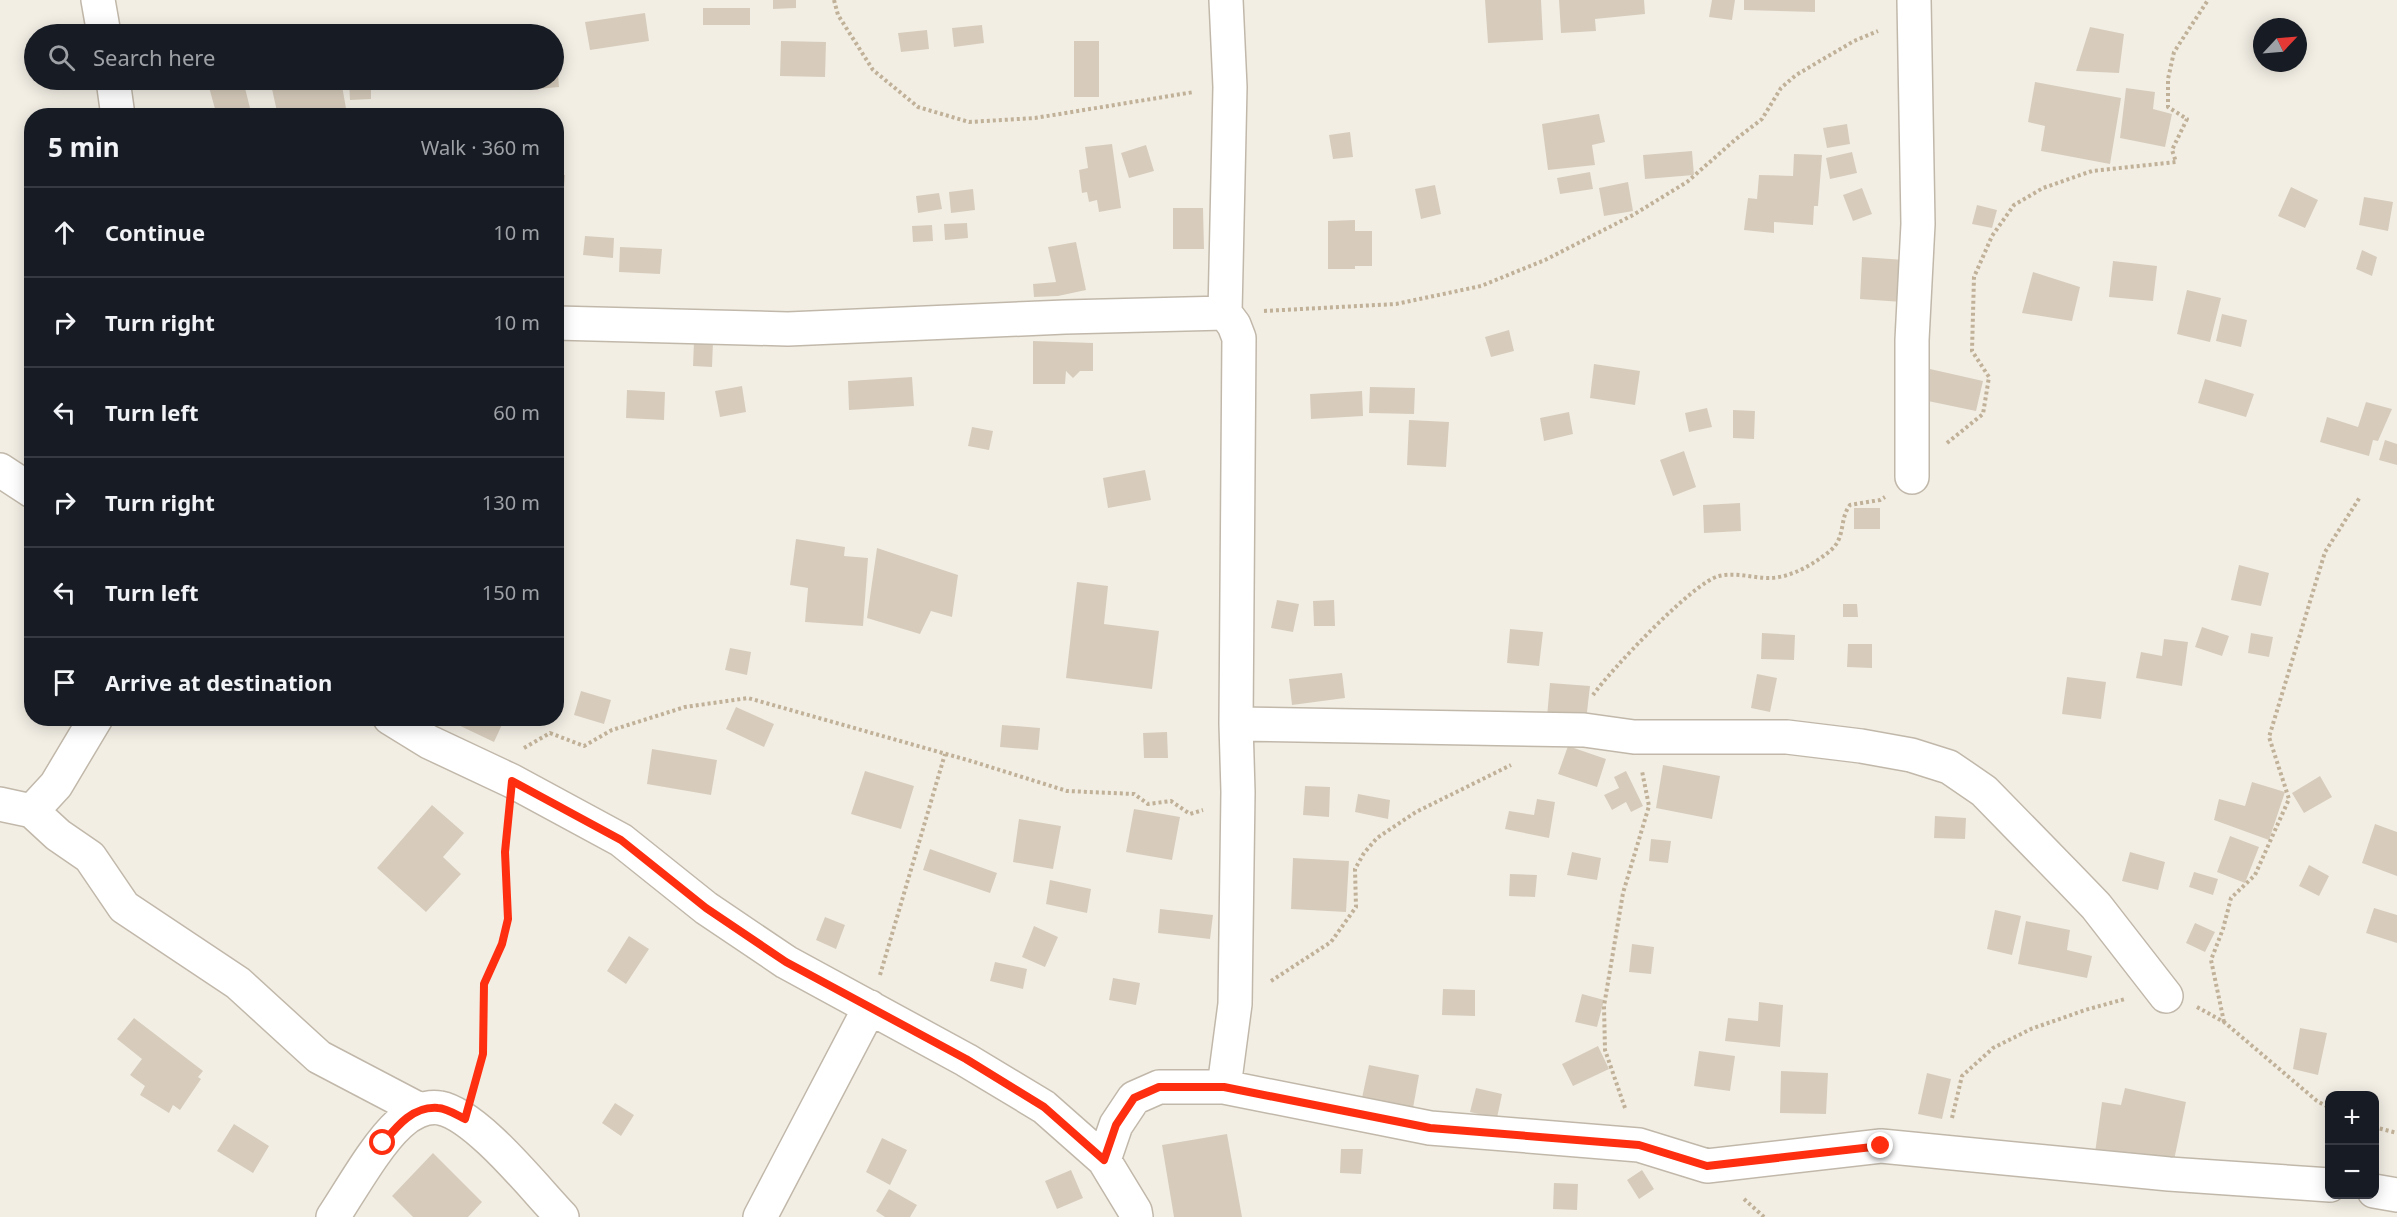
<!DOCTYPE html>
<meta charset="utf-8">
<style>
body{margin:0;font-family:"Noto Sans",sans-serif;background:#20242c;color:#f1f3f6}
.controls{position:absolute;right:18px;bottom:18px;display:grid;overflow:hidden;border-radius:12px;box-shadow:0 3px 15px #0003}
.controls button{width:54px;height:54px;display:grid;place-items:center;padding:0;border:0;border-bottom:2px solid #363941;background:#171b24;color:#f1f3f6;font:30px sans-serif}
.compass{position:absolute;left:2253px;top:18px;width:54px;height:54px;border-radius:50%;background:#171b24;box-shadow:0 3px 15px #0003;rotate:64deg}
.stop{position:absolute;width:18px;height:18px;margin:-14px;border:4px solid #fe2f10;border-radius:50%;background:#fff}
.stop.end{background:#fe2f10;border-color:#fff;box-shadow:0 2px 6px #0008}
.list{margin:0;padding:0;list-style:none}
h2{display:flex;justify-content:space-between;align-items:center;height:78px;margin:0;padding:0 24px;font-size:26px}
h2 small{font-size:20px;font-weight:400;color:#9ea1a6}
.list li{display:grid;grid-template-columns:39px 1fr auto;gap:18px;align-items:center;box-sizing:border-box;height:90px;padding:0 24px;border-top:2px solid #363941}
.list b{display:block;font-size:22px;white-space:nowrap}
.list em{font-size:20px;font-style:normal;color:#9ea1a6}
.icon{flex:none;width:33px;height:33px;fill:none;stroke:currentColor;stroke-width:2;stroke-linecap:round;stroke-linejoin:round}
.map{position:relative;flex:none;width:2397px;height:1217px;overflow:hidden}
.search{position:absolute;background:#171b24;box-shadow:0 3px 15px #0003;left:24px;top:24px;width:540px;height:66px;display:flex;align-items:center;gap:15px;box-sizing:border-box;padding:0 21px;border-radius:33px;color:#9ea1a6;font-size:22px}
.panel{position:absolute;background:#171b24;box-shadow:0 3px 15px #0003;left:24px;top:108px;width:540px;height:618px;border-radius:24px}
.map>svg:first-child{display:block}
.building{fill:#d7ccbc}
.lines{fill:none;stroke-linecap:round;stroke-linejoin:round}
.street-casing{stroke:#c1b8aa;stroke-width:36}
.path{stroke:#c0b198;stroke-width:4;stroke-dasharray:3 3;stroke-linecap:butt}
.street{stroke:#fff;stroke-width:33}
.route{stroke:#fe2f10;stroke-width:8}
</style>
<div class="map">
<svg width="2397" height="1217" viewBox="0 0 2397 1217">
<rect width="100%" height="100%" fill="#f2eee4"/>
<path class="building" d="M773,0H796V8L773,9Z
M1485,0H1541L1543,40L1488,43Z
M1559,0H1644L1645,14L1595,19L1596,31L1561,33Z
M1712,0H1735L1732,20L1709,17Z
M1744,0H1815V12L1744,10Z
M703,8H750V25H703Z
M645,13L649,41L590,50L585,22Z
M982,25L984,43L954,47L952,28Z
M2090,27L2124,34L2119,73L2076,71Z
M927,30L929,49L901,52L898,33Z
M781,41L826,42L825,77L780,76Z
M1074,41H1099V97H1074Z
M554,62H557L559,87L537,89L536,80H554Z
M207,80H243L252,116H217Z
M322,80H341L347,114L278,116L272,89Z
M349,80H371V99L350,100Z
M2035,82L2121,98L2110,164L2041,151L2045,126L2028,122Z
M2126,88L2155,92L2153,109L2172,114L2165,147L2120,138Z
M1599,114L1605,142L1592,145L1595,165L1548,170L1542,124Z
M1847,124L1850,144L1827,148L1823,128Z
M1350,132L1353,157L1333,159L1329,135Z
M1112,144L1121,208L1099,212L1097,200L1089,202L1087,192L1082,193L1079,170L1088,168L1085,147Z
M1146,145L1154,171L1129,178L1121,153Z
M1692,151L1694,175L1645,179L1643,155Z
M1852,152L1857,173L1830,179L1826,158Z
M1794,154L1822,155L1818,206H1814L1813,225L1774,222V233L1744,230L1748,198L1757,199L1759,175L1793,176Z
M1590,172L1593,189L1560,194L1557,178Z
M556,175H565L563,199H556Z
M1628,182L1633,211L1604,216L1599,188Z
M1435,185L1441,214L1421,219L1415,189Z
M2291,187L2318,200L2305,228L2278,216Z
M1862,188L1872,214L1853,221L1843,195Z
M973,189L975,210L951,213L949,192Z
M939,193L942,209L918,213L916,196Z
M2364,197L2393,202L2388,231L2359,225Z
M1977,205L1997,210L1992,228L1972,224Z
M1173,208H1203L1204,249H1173Z
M1355,220V231H1372V266H1355V269H1328V221Z
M967,223L968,238L945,240L944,224Z
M932,225L933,241L913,242L912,226Z
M585,236L614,238L613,258L583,255Z
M1076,242L1086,290L1058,296L1034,297L1033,284L1056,282L1048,247Z
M620,247L662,249L660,274L619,272Z
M2362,250L2377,257L2372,276L2356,269Z
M1862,257L1905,260L1902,302L1860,299Z
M2113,261L2157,266L2153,301L2109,297Z
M2033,272L2080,287L2072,321L2022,313Z
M2187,290L2221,298L2210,342L2177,334Z
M2222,314L2247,320L2241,347L2216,341Z
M1509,330L1514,351L1491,357L1485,337Z
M694,341L713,342L712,367L693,366Z
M1033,341L1093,343V371H1080L1073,378L1066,371L1065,384H1033Z
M1594,364L1640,371L1635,405L1590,398Z
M1930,369L1983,381L1976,411L1923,400Z
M912,377L914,406L849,410L848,381Z
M2205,379L2254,394L2246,417L2198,403Z
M742,386L746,412L720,417L715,391Z
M1370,387L1415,388L1414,414L1369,413Z
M627,390L665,392L664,420L626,418Z
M1362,391L1363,416L1311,419L1310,394Z
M2366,402L2392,409L2378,441L2373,440L2369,456L2320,442L2327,417L2358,427Z
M1707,408L1712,427L1689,432L1685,413Z
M1733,410L1755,411L1754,439L1733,438Z
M1569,412L1573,434L1544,441L1540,418Z
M1409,420L1449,422L1446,467L1407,465Z
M972,427L993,431L989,450L968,446Z
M2385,440L2397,444V465L2379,460Z
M1684,451L1696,487L1673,496L1660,460Z
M1145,470L1151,500L1108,508L1103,478Z
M1740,503L1741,531L1704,533L1703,505Z
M1854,508H1880V529H1854Z
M796,539L845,547L844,556L868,558L863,626L805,622L808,588L790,585Z
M877,548L958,575L952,617L931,611L920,634L867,618Z
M2239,565L2269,573L2261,606L2231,600Z
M1077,582L1108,586L1104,624L1159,631L1152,689L1066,678Z
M1277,600L1299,604L1293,632L1271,628Z
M1334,600L1335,626H1314L1313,601Z
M1843,604H1857L1858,617H1843Z
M2202,627L2229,636L2222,656L2195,647Z
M1510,629L1543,632L1539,666L1507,663Z
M1762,633L1795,635L1794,660L1761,659Z
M2251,633L2273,637L2269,657L2248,653Z
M2164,639L2188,642L2182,686L2136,678L2141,652L2162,656Z
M1848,644H1872V668L1847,667Z
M730,648L751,652L747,675L725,670Z
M1342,673L1345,698L1292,705L1289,679Z
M1757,674L1777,678L1770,712L1751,708Z
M2067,677L2106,682L2101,719L2062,714Z
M1550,683L1590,686L1586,721L1547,717Z
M581,691L611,700L604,724L574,715Z
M736,707L774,724L764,747L726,729Z
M453,718H505L494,742L452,722Z
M1002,725L1040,728L1038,750L1000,747Z
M1167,732L1168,758H1144L1143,733Z
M1568,746L1606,759L1597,787L1558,774Z
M652,749L717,760L711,795L647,784Z
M1663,765L1720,776L1712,819L1656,808Z
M865,771L914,786L901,829L851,814Z
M1626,771L1643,806L1631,812L1626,802L1612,810L1604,795L1619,788L1614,777Z
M2320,776L2332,797L2304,813L2292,793Z
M2252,782L2285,792L2269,840L2214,820L2219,799L2245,806Z
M1305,786L1330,787L1329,817L1303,815Z
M1358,794L1390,800L1388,819L1355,812Z
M1537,799L1555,802L1549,838L1505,829L1509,811L1534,815Z
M432,805L464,833L443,857L461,874L426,912L377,868Z
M1134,809L1180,817L1172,860L1126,852Z
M1935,816L1966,818L1965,839L1934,838Z
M1019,819L1061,826L1053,869L1013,862Z
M2375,824L2397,832V876L2362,863Z
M2230,836L2259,847L2245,883L2217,872Z
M1651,839L1671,841L1668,863L1649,861Z
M930,849L997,873L990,893L923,870Z
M1572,852L1601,858L1597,880L1567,875Z
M2130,852L2165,862L2158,890L2122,881Z
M1293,858L1349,861L1346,912L1291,909Z
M2309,865L2329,876L2319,896L2299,886Z
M2194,872L2218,879L2213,895L2189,887Z
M1510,874L1537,875L1535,897L1509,896Z
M1050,880L1091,889L1087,913L1046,904Z
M2374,908L2397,915V943L2366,933Z
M1160,909L1213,915L1210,939L1158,933Z
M1995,910L2021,916L2012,955L1987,949Z
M825,917L845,925L836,949L816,940Z
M2026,921L2070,930L2067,950L2092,956L2087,978L2018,964Z
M2195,923L2215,932L2205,952L2186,943Z
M1034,926L1058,937L1045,967L1022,957Z
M629,936L649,949L626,984L607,971Z
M1632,944L1654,947L1651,974L1629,972Z
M995,962L1027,969L1023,989L990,981Z
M1113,978L1140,983L1136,1005L1109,1000Z
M1443,989L1475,990V1016L1442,1015Z
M1582,994L1604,1000L1597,1027L1575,1022Z
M1759,1002L1783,1005L1780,1047L1725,1041L1728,1018L1758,1021Z
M134,1018L203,1071L198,1077L201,1079L180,1110L173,1105L169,1113L140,1095L145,1086L130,1075L142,1059L117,1039Z
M2300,1028L2327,1033L2318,1075L2293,1069Z
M1598,1046L1609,1069L1573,1086L1562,1064Z
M1699,1051L1735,1056L1730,1091L1694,1086Z
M1369,1065L1419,1075L1413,1108L1362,1098Z
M1781,1071L1828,1073L1826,1114L1780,1113Z
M1927,1073L1951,1079L1942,1119L1918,1114Z
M1476,1088L1502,1094L1497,1118L1470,1112Z
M2125,1088L2186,1102L2173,1165L2095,1153L2102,1102L2121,1105Z
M615,1103L634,1115L621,1136L602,1123Z
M234,1124L269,1146L253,1173L217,1151Z
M1227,1134L1242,1217H1174L1162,1145Z
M882,1138L907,1150L890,1185L866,1172Z
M1341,1149H1363L1361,1174L1340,1173Z
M433,1153L482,1202L468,1217H413L392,1196Z
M1071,1170L1083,1198L1057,1209L1045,1181Z
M1642,1170L1654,1189L1639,1199L1627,1180Z
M1554,1183L1578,1184L1577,1210L1553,1209Z
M889,1189L917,1205L910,1217H885L876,1211Z"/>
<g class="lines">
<defs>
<path id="street" d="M98,0L104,34
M113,80L118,116
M1225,313L1230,87L1226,0
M556,323L788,329L1065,317L1225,313L1234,325L1239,338L1236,724L1238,792L1235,1004L1224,1087
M0,470L32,491
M1912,477V340L1918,224L1914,0
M390,718L429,742L512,781L621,840L706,908L786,962L966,1060L1044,1107L1104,1160L1135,1211L1136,1217
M1236,724L1584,730L1634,737H1787L1861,746L1911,755L1949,767L1984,791L2070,879L2096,906L2166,996
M0,804L32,811L56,785L96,718
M32,811L58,835L90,857L124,907L238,983L319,1057L420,1110
M1104,1160L1116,1125L1134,1098L1159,1087H1224L1430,1128L1639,1145L1707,1166L1881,1146L2169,1174L2330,1185
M2374,1191L2397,1195
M333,1217C351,1190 376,1145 399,1124C409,1114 426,1105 440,1108C477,1115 535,1189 562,1217
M760,1217L870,1007"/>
</defs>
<use href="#street" class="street-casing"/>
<path class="path" d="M834,0L838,15L873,70L918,107L969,122L1035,118L1194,92
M1264,311L1396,304L1481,286L1545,260L1633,215L1687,182L1736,139L1762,119L1781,88L1796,75L1854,41L1878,31
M1947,443L1983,414L1989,377L1972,351L1974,277L1992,236L2014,205L2043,188L2092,171L2176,162L2172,150L2187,119L2168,107V79L2174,52L2208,0
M1593,695C1609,672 1693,582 1719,576C1737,572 1752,578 1769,578C1791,578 1816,563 1831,550C1846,537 1839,519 1850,505L1880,500L1885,497
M524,748L550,733L584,746L612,730L685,707L748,698L971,761L1067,791L1134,794L1148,804L1171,801L1190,814L1203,810
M880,975L945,754
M1271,981L1331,942L1356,907L1355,869L1364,853L1377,838L1416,812L1511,765
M2197,1007L2224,1022L2317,1101L2330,1108
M2224,1022L2211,960L2223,929L2231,898L2255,875L2289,799L2269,737L2325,552L2360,497
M475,1084L482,1054L484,985L502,944L508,919L505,852L509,818
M1625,1108L1605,1050L1604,1006L1623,893L1649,806L1642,771
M1952,1118L1962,1076L1993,1048L2031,1029L2085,1010L2125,999
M2374,1127L2397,1133
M1744,1199L1764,1217"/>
<use href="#street" class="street"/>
</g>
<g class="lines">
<path class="route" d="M383,1143C397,1126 413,1106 438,1108C446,1108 457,1115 465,1119L483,1054L484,984L502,944L508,919L505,852L512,781L621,840L706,908L786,962L966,1059L1044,1107L1104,1160L1116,1125L1134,1098L1159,1087H1224L1430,1128L1639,1145L1707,1166L1881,1146"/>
</g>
</svg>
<div class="controls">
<button>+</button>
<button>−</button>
</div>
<svg class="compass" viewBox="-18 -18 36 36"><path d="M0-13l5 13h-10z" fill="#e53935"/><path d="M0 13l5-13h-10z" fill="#9ea1a6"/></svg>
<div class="stop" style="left:383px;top:1143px"></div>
<div class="stop end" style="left:1881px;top:1146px"></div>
<div class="search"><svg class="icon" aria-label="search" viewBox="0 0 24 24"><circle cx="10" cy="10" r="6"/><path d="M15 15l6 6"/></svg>Search here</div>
<section class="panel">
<h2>5 min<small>Walk · 360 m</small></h2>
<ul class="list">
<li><svg class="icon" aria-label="ahead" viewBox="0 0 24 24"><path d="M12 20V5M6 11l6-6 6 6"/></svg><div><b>Continue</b></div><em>10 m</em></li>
<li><svg class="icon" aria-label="right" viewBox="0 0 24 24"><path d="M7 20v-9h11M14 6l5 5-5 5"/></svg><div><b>Turn right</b></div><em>10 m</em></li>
<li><svg class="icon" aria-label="left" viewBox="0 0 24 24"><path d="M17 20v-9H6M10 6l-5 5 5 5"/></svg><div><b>Turn left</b></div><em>60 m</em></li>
<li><svg class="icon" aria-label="right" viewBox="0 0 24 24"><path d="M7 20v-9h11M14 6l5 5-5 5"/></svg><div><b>Turn right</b></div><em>130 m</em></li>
<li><svg class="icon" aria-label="left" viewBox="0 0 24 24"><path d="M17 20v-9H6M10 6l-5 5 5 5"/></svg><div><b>Turn left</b></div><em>150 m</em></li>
<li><svg class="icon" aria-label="arrive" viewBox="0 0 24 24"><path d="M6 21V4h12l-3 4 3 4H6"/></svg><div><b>Arrive at destination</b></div></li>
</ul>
</section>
</div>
